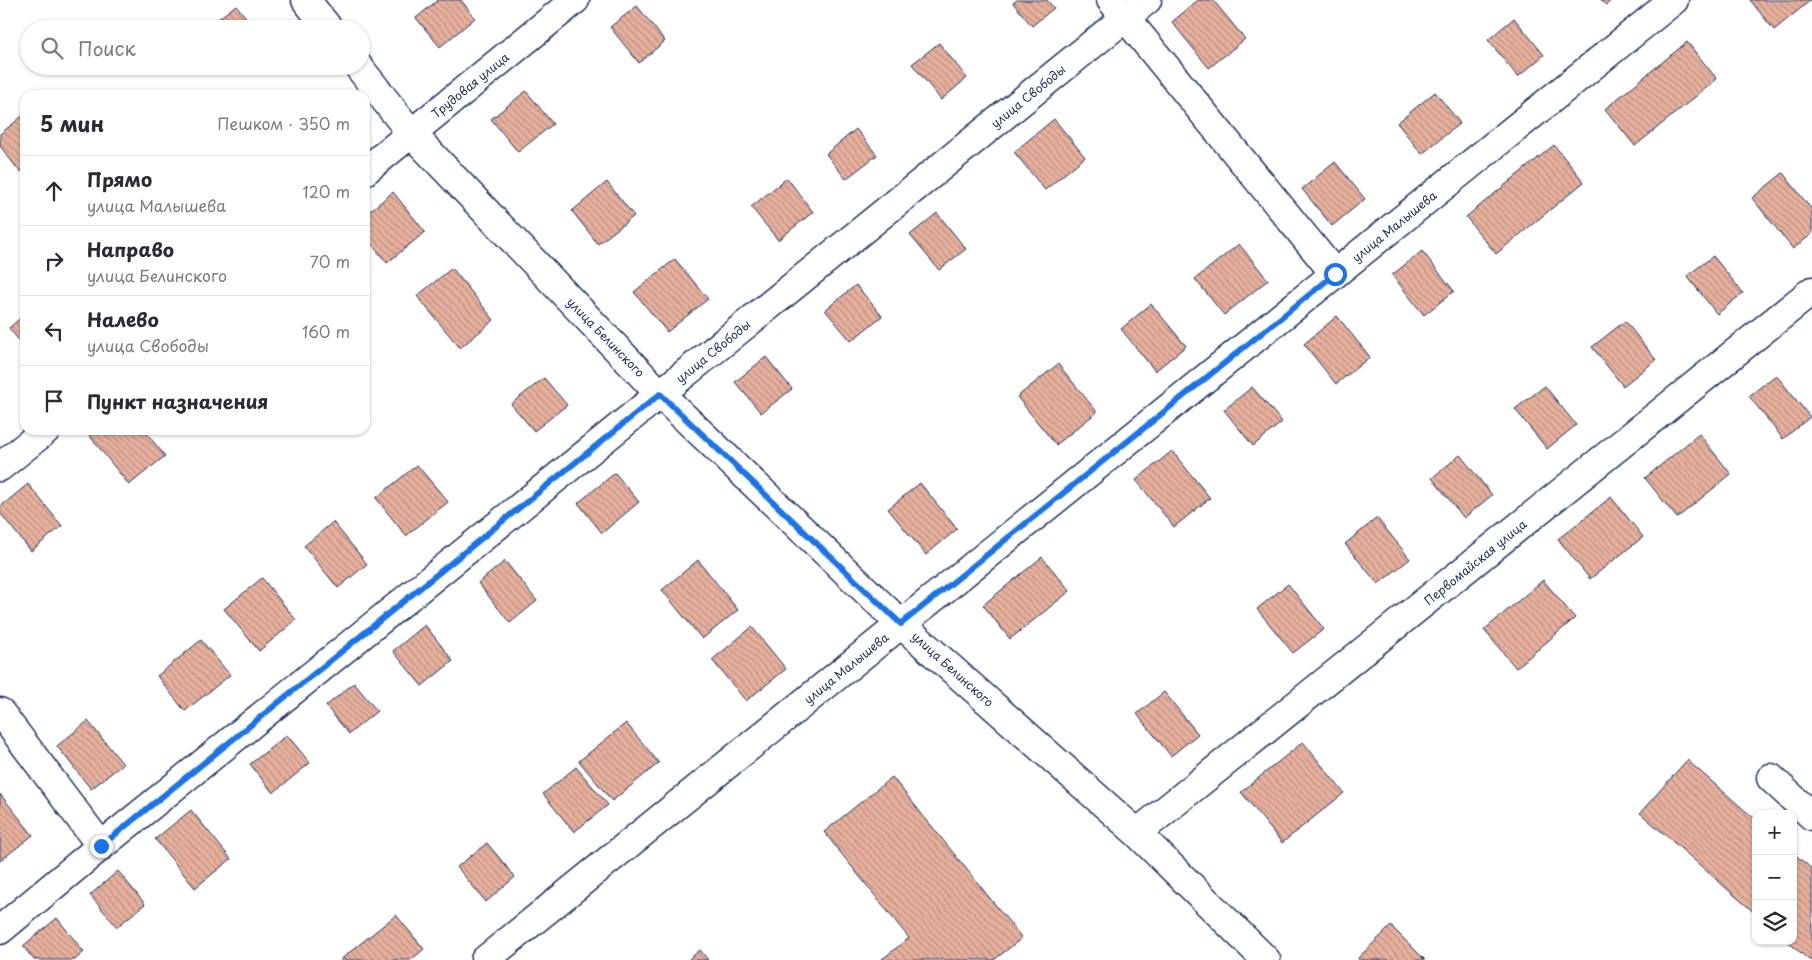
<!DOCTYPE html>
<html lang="ru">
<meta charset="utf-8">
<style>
body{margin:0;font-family:"Playpen Sans",sans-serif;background:#f7f7f7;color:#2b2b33}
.controls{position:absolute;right:15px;bottom:15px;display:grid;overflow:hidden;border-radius:10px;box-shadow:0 1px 4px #0004}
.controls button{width:45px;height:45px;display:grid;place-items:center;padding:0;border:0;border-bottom:1px solid #e1e1e2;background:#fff;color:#2b2b33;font:25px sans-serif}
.stop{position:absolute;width:15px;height:15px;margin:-11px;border:4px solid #1a73e8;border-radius:50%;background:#fff}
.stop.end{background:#1a73e8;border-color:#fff;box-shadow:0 1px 5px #0008}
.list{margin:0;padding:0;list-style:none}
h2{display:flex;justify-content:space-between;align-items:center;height:65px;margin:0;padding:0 20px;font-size:21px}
h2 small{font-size:16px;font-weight:400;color:#7c7c81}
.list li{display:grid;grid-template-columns:32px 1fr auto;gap:15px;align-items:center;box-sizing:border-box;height:70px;padding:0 20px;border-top:1px solid #e1e1e2}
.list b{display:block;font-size:19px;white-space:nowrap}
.list p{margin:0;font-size:16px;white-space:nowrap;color:#7c7c81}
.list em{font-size:16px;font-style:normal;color:#7c7c81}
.icon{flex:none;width:28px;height:28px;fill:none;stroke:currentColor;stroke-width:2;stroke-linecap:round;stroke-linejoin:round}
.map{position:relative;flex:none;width:1812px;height:960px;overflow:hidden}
.search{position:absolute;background:#fff;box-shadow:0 1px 4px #0004;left:20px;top:20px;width:350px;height:55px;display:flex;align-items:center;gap:12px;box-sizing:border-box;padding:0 18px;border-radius:28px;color:#7c7c81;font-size:19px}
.panel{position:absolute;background:#fff;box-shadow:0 1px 4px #0004;left:20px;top:90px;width:350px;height:345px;border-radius:15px}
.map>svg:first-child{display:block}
.building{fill:url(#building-back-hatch);stroke:#1b2f5e}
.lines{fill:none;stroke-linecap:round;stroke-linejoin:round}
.minor-casing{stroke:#1b2f5e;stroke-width:31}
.minor{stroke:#fff;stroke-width:28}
.route{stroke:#1a73e8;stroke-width:6}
.labels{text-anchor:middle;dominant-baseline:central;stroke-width:4;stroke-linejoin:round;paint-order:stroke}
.street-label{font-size:12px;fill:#1b2f5e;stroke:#fff}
</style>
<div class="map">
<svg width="1812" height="960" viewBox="0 0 1812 960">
<defs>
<pattern id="building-back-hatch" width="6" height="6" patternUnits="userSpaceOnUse" patternTransform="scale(1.25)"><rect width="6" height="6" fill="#e7b09c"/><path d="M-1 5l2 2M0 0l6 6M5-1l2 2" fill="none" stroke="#ba9082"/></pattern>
</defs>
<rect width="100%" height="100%" fill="#fff"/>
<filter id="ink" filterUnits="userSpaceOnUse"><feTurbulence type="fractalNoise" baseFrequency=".02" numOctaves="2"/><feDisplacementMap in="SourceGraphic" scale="10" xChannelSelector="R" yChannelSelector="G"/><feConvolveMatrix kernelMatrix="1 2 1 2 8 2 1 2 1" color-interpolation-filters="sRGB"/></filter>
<g filter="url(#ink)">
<path class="building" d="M438,0H461L475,18L440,47L416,18Z
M1017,0H1047L1054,8L1032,26L1013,3Z
M1198,0H1213L1245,39L1209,68L1172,22Z
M1601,0H1612L1606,5Z
M1750,0H1811L1774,30Z
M236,5L255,29H210L208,27Z
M637,6L665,41L639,63L610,27Z
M1514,18L1544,55L1518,77L1488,40Z
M1687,42L1717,79L1635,146L1605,109Z
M939,43L967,78L941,100L912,64Z
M526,91L553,124L518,152L491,119Z
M1435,92L1460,123L1422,154L1397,123Z
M25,114V168L20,172L0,146V134Z
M1054,119L1085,157L1045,190L1014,152Z
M856,129L877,155L846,179L826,154Z
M1554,145L1584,182L1496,254L1466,217Z
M1335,162L1365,199L1332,226L1302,189Z
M1783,173L1812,210V234L1793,249L1752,198Z
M787,178L813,212L778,240L751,207Z
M607,182L634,216L598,244L572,211Z
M393,192L425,232L387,263L365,236V215Z
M937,213L966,249L939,270L910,235Z
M1239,244L1268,280L1224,315L1195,279Z
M1422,251L1454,291L1424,315L1392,275Z
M1713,256L1743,293L1717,314L1687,276Z
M675,259L708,299L667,332L634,292Z
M452,268L494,320L460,348L417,296Z
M856,285L882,316L851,341L825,310Z
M1151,304L1186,346L1155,371L1121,329Z
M25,314V348L9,328Z
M1337,316L1370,357L1336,384L1304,344Z
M1625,321L1656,360L1623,386L1592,347Z
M766,357L792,389L761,413L735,382Z
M1058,364L1097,412L1056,445L1017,397Z
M1776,375L1810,417L1783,439L1749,396Z
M544,378L567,405L534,431L511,404Z
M1545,386L1576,425L1547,449L1515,409Z
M1252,387L1282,422L1253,446L1224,410Z
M85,430H144L165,456L129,485Z
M1699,434L1731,474L1677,518L1645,478Z
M1172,451L1210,498L1174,527L1136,480Z
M1460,455L1492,495L1464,518L1432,478Z
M417,465L448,502L406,536L376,498Z
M615,473L639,502L602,533L578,503Z
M920,483L957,529L926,555L888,509Z
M28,484L62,526L31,551L0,513V507Z
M1611,497L1643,537L1590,579L1558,539Z
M1377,518L1410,559L1378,584L1345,544Z
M333,522L367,564L338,588L304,546Z
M1042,557L1070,591L1010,639L983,605Z
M698,560L738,610L702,639L662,590Z
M505,561L537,601L510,623L478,583Z
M262,578L296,620L259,651L224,609Z
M1543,580L1575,618L1516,668L1484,630Z
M1288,584L1324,629L1293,653L1257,609Z
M425,625L453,661L422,686L393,651Z
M752,627L786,669L746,701L712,660Z
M201,640L230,675L185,711L157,676Z
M354,683L377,711L349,734L326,706Z
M1164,692L1198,734L1171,756L1137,714Z
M88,721L123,764L91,789L57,746Z
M626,723L659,763L612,801L579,761Z
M287,735L310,763L273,793L250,764Z
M1303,742L1344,793L1282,843L1241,792Z
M1687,760L1756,820V914L1640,813Z
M576,767L608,805L574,832L543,794Z
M892,777L1022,938L994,960H881L909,938L824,832Z
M0,794L33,835L0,861Z
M191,810L231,859L195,888L155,839Z
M487,843L515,877L486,902L457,867Z
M1793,853L1812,869V960H1809L1787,941H1793Z
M118,871L145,904L117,927L90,895Z
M396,915L424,949L411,960H340Z
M57,918L84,952L75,960H34L23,946Z
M1391,926L1425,960H1359L1358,958Z
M700,950L708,960H688Z"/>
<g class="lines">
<defs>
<path id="minor" d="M306,0L329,29
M1111,0L1335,274
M358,66L411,133L660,394L901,624L1137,833L1266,960
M365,171L575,0
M0,467L46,430
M0,712L101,846
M1771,778L1812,816
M1137,833L1812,291
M0,930L101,846L1147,0
M485,960L1674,0"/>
</defs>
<use href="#minor" class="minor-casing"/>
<use href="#minor" class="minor"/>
</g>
</g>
<g class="lines" filter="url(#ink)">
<path class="route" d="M101,846L660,394L901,624L1335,274"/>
</g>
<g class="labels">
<g class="street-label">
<text transform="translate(470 85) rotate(-39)">Трудовая улица</text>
<text transform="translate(1028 96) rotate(-39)">улица Свободы</text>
<text transform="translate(1394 226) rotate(-39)">улица Малышева</text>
<text transform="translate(606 337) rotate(46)">улица Белинского</text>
<text transform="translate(713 351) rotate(-39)">улица Свободы</text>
<text transform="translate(1475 562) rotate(-39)">Первомайская улица</text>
<text transform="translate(846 668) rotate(-39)">улица Малышева</text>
<text transform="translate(953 669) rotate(42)">улица Белинского</text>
</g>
</g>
</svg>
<div class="controls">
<button>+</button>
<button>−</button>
<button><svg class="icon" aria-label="layers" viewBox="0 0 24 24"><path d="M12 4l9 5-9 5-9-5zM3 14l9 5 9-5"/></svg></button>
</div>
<div class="stop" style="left:1335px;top:274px"></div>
<div class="stop end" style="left:101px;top:846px"></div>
<div class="search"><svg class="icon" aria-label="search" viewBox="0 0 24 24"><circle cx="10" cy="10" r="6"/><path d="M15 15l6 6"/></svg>Поиск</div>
<section class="panel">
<h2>5 мин<small>Пешком · 350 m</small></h2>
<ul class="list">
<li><svg class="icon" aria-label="ahead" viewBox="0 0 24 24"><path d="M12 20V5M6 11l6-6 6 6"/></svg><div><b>Прямо</b><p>улица Малышева</p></div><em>120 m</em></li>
<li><svg class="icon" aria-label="right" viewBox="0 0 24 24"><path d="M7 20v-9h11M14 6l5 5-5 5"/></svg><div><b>Направо</b><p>улица Белинского</p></div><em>70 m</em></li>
<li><svg class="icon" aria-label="left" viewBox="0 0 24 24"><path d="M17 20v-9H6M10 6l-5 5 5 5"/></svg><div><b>Налево</b><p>улица Свободы</p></div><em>160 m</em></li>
<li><svg class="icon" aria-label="arrive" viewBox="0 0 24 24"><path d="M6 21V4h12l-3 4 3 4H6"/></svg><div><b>Пункт назначения</b></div></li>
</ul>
</section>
</div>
